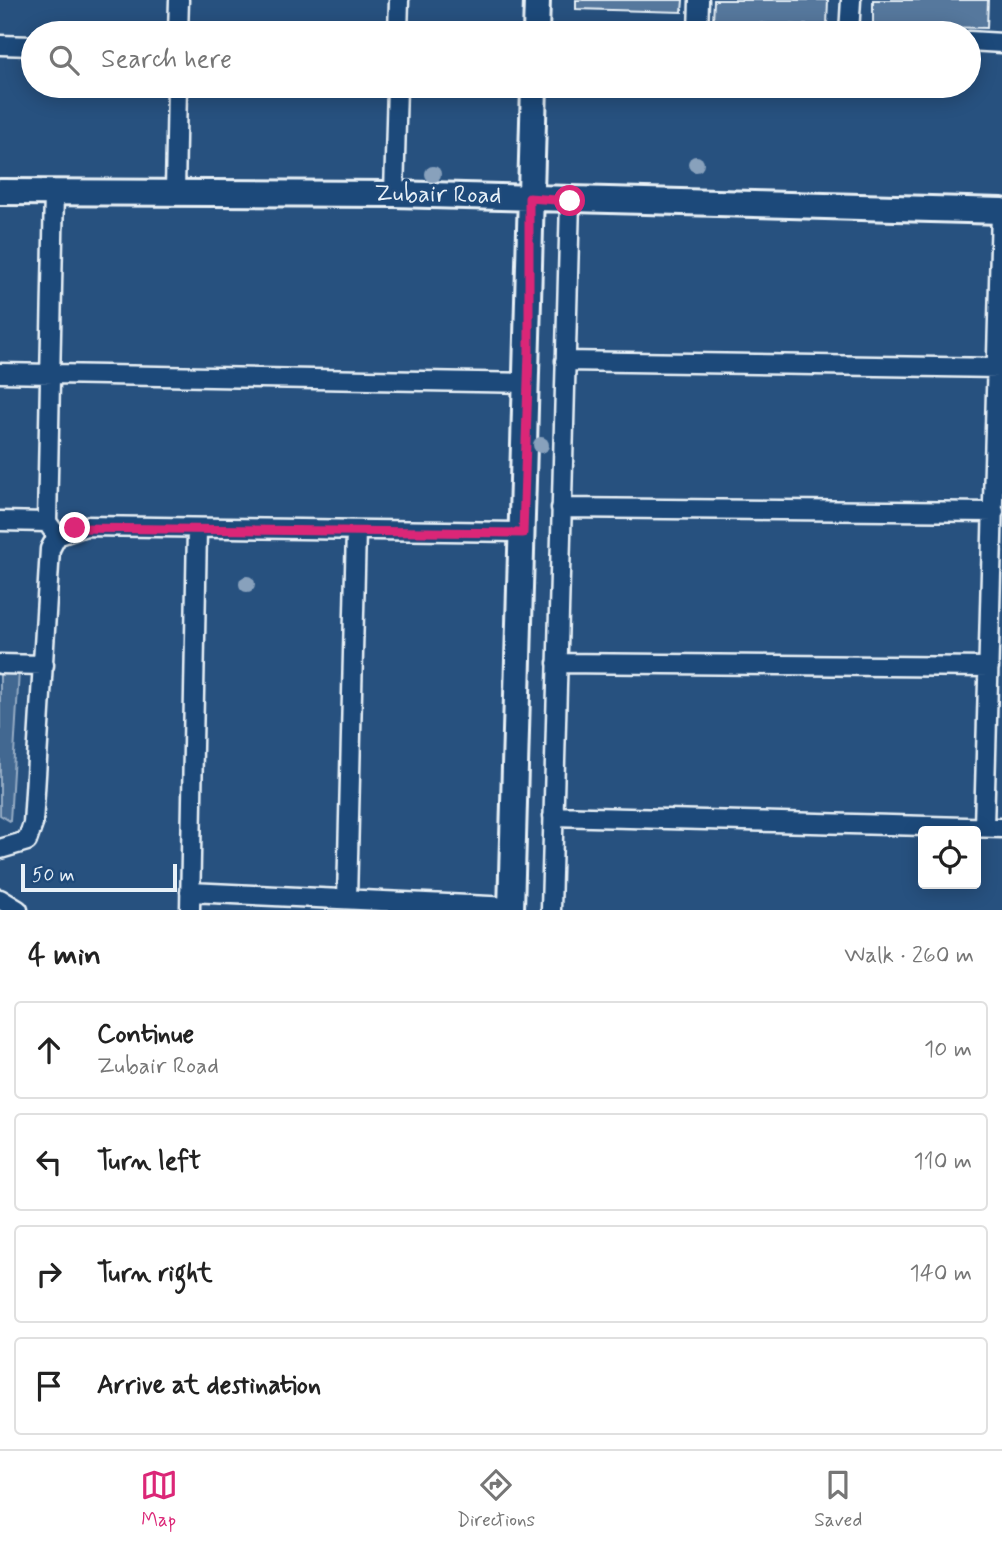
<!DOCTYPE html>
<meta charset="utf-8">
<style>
body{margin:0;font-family:Mynerve,sans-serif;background:#f6f6f6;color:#222}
.controls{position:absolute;right:21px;bottom:21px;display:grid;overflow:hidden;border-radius:7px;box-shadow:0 4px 18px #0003}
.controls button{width:63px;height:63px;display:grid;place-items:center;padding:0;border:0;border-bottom:2px solid #e0e0e0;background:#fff;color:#222;font:35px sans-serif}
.scale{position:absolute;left:21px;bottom:18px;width:156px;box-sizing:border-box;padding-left:7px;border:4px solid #e8f1f8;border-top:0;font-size:19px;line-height:24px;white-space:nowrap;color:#e8f1f8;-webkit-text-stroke:5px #1f4a7a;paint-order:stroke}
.stop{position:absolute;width:21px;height:21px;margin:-16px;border:5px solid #db2777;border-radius:50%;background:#fff}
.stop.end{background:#db2777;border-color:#fff;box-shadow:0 2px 7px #0008}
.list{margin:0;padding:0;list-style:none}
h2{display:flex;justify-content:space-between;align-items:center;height:91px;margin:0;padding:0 28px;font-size:30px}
h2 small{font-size:23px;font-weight:400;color:#767676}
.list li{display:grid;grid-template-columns:46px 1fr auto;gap:21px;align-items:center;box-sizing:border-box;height:98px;margin:0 14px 14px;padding:0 14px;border:2px solid #e0e0e0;border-radius:7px}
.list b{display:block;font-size:26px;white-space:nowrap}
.list p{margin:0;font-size:23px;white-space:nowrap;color:#767676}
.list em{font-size:23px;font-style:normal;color:#767676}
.icon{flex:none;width:38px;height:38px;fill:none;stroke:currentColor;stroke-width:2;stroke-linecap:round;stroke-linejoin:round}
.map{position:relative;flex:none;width:1002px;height:910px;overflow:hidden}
.search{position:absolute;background:#fff;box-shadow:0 4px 18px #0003;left:21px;right:21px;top:21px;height:77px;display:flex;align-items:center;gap:18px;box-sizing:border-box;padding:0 24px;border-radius:38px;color:#767676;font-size:26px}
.sheet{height:539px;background:#fff}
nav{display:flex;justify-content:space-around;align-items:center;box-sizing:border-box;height:98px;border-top:2px solid #e0e0e0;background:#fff;font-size:19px;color:#767676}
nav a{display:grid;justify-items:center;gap:4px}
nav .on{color:#db2777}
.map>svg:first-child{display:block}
.green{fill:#436891;stroke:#96acc4;stroke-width:2}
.building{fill:#57789d;stroke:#e8f1f8;stroke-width:2}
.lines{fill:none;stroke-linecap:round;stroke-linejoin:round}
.street-casing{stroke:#e8f1f8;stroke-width:23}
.secondary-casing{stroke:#e8f1f8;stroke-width:30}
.street{stroke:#1f4a7a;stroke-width:18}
.secondary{stroke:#1f4a7a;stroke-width:24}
.tree{fill:#88a1bc}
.route{stroke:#db2777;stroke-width:9}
.labels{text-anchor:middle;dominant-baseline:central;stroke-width:6;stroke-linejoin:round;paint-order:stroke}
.street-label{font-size:24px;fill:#e8f1f8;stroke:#1f4a7a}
</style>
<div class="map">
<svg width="1002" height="910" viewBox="0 0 1002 910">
<rect width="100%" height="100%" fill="#27517f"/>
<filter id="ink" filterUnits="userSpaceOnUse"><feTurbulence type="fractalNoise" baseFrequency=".0143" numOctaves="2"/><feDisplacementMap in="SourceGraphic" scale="14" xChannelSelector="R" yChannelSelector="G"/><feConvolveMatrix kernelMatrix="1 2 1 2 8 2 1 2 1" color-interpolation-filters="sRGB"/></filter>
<g filter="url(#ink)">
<path class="green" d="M0,671H19L10,821L0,815Z"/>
<path class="building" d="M576,0H683L682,12L576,9Z
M714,0H828L827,26L713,22Z
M873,0H988L987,28L873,26Z"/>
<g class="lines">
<defs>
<path id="street" d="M178,33L179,0
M398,33L399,0
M698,33L699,0
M849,33L851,0
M969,41L1002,43
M0,45L33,46
M175,192L177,86
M394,194L397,86
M565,361L999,368
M0,373L528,383
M561,508L994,512
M0,521L47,522
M57,536L86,526L523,532
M557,663L989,667
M0,664L44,665
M553,816L1002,828
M984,827L1001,211
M0,849L27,841L33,824L50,549L57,536L47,522L54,192
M190,892L511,907
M0,899L18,910
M347,899L356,530
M190,910L197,529
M551,910L570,201"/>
<path id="secondary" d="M536,33L537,0
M0,192L394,194L1002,211
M511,910L534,86"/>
</defs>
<use href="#street" class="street-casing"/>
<use href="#secondary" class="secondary-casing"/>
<use href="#street" class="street"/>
<use href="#secondary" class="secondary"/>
</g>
<g class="tree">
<circle cx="696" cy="164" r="8"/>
<circle cx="433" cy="174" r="8"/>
<circle cx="541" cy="445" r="8"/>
<circle cx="247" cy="584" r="8"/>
</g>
</g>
<g class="lines" filter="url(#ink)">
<path class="route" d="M75,528L523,533L529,351V198L570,201"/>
</g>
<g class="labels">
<g class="street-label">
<text transform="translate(438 195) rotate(1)">Zubair Road</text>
</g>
</g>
</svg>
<div class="controls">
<button><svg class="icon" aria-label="locate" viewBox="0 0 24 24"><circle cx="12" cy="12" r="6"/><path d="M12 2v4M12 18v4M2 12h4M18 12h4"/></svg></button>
</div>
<div class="scale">50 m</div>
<div class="stop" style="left:570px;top:201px"></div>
<div class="stop end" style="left:75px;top:528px"></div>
<div class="search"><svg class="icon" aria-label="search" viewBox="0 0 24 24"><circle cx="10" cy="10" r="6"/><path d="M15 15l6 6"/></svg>Search here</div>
</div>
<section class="sheet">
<h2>4 min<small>Walk · 260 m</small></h2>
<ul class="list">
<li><svg class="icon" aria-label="ahead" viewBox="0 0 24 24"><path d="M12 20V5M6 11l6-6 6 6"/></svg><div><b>Continue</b><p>Zubair Road</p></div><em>10 m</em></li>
<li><svg class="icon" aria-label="left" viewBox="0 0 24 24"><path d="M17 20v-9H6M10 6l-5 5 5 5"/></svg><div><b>Turn left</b></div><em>110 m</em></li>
<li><svg class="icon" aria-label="right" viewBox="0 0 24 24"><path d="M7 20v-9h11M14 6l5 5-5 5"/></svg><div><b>Turn right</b></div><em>140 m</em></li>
<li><svg class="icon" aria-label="arrive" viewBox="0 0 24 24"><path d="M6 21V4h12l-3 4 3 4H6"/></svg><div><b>Arrive at destination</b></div></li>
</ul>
</section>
<nav>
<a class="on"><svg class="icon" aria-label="map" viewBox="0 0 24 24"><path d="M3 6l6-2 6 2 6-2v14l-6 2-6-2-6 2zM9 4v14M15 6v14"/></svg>Map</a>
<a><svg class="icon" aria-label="directions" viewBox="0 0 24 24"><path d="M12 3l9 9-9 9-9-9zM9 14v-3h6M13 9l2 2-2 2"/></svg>Directions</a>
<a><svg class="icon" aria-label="saved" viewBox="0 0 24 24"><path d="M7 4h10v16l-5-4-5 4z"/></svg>Saved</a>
</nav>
